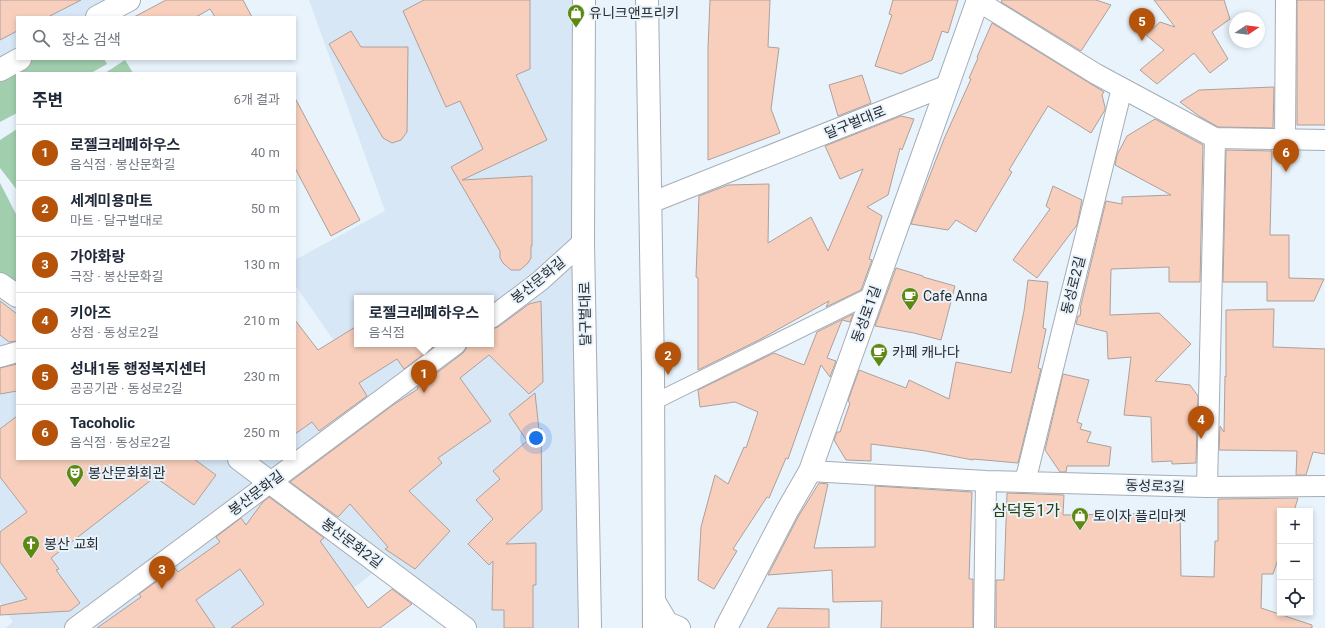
<!DOCTYPE html>
<html lang="ko">
<meta charset="utf-8">
<style>
body{margin:0;font-family:Roboto,"Noto Sans KR",sans-serif;background:#f6f6f7;color:#1f2937}
.controls{position:absolute;right:12px;bottom:12px;display:grid;overflow:hidden;border-radius:0px;box-shadow:0 2px 6px #0003}
.controls button{width:36px;height:36px;display:grid;place-items:center;padding:0;border:0;border-bottom:1px solid #e0e1e3;background:#fff;color:#1f2937;font:20px sans-serif}
.compass{position:absolute;left:1229px;top:12px;width:36px;height:36px;border-radius:50%;background:#fff;box-shadow:0 2px 6px #0003;rotate:77deg}
.you{position:absolute;left:536px;top:438px;width:14px;height:14px;margin:-10px;border:3px solid #fff;border-radius:50%;background:#1a73e8;box-shadow:0 0 0 6px #1a73e833}
.badge{display:grid;place-items:center;width:26px;height:26px;border-radius:50%;background:#b45309;color:#fff;font-size:13px;font-weight:700}
.pin{position:absolute;translate:-50% -33px;filter:drop-shadow(0 1px 2px #0008)}
.pin::after{content:'';position:absolute;top:21px;width:14px;height:12px;background:inherit;clip-path:polygon(0 0,100% 0,50% 100%)}
.popup{position:absolute;left:354px;top:295px;width:140px;height:52px;box-sizing:border-box;display:grid;place-content:center;border-radius:0px;background:#fff;filter:drop-shadow(0 1px 3px #0005);font-size:13px;white-space:nowrap;color:#747a83}
.popup b{font-size:15px;color:#1f2937}
.popup::after{content:'';position:absolute;left:50%;top:100%;margin-left:-8px;border:8px solid transparent;border-top-color:#fff}
.list{margin:0;padding:0;list-style:none}
h2{display:flex;justify-content:space-between;align-items:center;height:52px;margin:0;padding:0 16px;font-size:17px}
h2 small{font-size:13px;font-weight:400;color:#747a83}
.list li{display:grid;grid-template-columns:26px 1fr auto;gap:12px;align-items:center;box-sizing:border-box;height:56px;padding:0 16px;border-top:1px solid #e0e1e3}
.list b{display:block;font-size:15px;white-space:nowrap}
.list p{margin:0;font-size:13px;white-space:nowrap;color:#747a83}
.list em{font-size:13px;font-style:normal;color:#747a83}
.icon{flex:none;width:22px;height:22px;fill:none;stroke:currentColor;stroke-width:2;stroke-linecap:round;stroke-linejoin:round}
.map{position:relative;flex:none;width:1325px;height:628px;overflow:hidden}
.search{position:absolute;background:#fff;box-shadow:0 2px 6px #0003;left:16px;top:16px;width:280px;height:44px;display:flex;align-items:center;gap:10px;box-sizing:border-box;padding:0 14px;border-radius:0px;color:#747a83;font-size:15px}
.panel{position:absolute;background:#fff;box-shadow:0 2px 6px #0003;left:16px;top:72px;width:280px;height:388px;border-radius:0px}
.map>svg:first-child{display:block}
.built{fill:#d8e7f6;fill-rule:evenodd}
.green{fill:#a1cfae}
.building{fill:#f8cfbd;stroke:#ada09b}
.lines{fill:none;stroke-linecap:round;stroke-linejoin:round}
.pedestrian-casing{stroke:#a5adb6;stroke-width:17}
.minor-casing{stroke:#a5adb6;stroke-width:22}
.tertiary-casing{stroke:#a5adb6;stroke-width:24}
.secondary-casing{stroke:#a5adb6;stroke-width:24}
.pedestrian{stroke:#fff;stroke-width:15}
.minor{stroke:#fff;stroke-width:20}
.tertiary{stroke:#fff;stroke-width:22}
.secondary{stroke:#fff;stroke-width:22}
.labels{text-anchor:middle;dominant-baseline:central;stroke-width:4;stroke-linejoin:round;paint-order:stroke}
.poi-label{font-size:14px;fill:#292c30;stroke:#e9f3fc;text-anchor:start}
.street-label{font-size:14px;fill:#292c30;stroke:#e9f3fc}
.quarter-label{font-size:16px;fill:#2b3f09;stroke:#e9f3fc}
</style>
<div class="map">
<svg width="1325" height="628" viewBox="0 0 1325 628">
<rect width="100%" height="100%" fill="#e9f3fc"/>
<path class="built" d="M0,0H129L97,17H17V59L0,69Z
M309,0H586L590,628H464L382,566L301,628H5L13,622L0,602V284L17,296V459H295V383L339,348L295,285V260L385,211ZM357,298H491V344H357Z"/>
<path class="green" d="M20,59H104L107,64L91,73H17V113L0,122V70Z
M125,60L133,73H105Z
M17,129V190L0,168V140Z
M0,183L17,216V296L0,284Z"/>
<path class="building" d="M0,0H81L48,17H17V31L0,40Z
M166,0H243L252,17H215L210,9L196,17H134Z
M424,0H530V69L516,75L547,140L462,180L532,176V246H531V258L528,263L520,270H511L503,263L500,258V251L451,167L483,149L460,101L446,107L403,11Z
M710,0H770L768,47L779,48L771,109L780,133L708,160V48Z
M893,0H958L948,33L942,31L932,60L901,74L875,66L892,15L889,14Z
M1002,0H1096L1111,5L1081,51L1001,2Z
M1154,0H1224L1230,19L1212,32L1228,59L1210,73L1194,53L1157,84L1140,70L1164,50L1146,35L1160,22L1175,27Z
M1297,0H1325V125H1297Z
M992,23L1104,92L1102,95L1105,107V110L1091,133L1048,106L1009,170L1012,172L976,232L956,220L948,230L911,224L944,139L971,79L969,78L978,58L977,57Z
M351,31L361,47H408L407,132L401,140L392,143L383,138L329,44Z
M862,75L871,103L838,116L829,85Z
M1274,87L1273,128L1218,127L1199,116L1180,102L1199,90Z
M295,98L360,220L331,236L295,168Z
M901,116L914,119L902,150L900,148L888,195L867,207L882,216L869,259L872,260L861,290L826,307L829,301L759,340L698,370V278L696,277L699,196L728,185L769,184L768,243L811,217L828,251L863,169L840,179L825,146Z
M1155,119L1203,145L1200,282H1169V267L1111,269L1110,315L1159,313L1191,344L1155,381L1190,385L1198,396L1196,463L1172,464V461L1152,462L1151,417L1124,415L1131,357L1108,359L1107,332L1076,324L1078,316H1080L1081,309H1080L1106,201L1122,204V197L1171,195L1115,165L1117,155L1127,136Z
M1226,150L1272,151L1270,235H1289V278L1324,279L1314,301H1267V282H1223Z
M1053,186L1082,200L1077,225L1037,278L1013,260L1050,209L1046,206Z
M896,268L923,276V277L955,286L941,340L914,333L875,326Z
M1028,280L1048,282L1043,328L1046,329L1038,368L1041,369L1018,463L973,459V460L926,451L871,444V461L846,460L834,440L837,432H840L850,403L848,401L859,370L906,388L909,380L949,399L956,362L1011,373L1024,311Z
M0,301L17,314V341L9,342L0,335Z
M541,301L543,382L529,394L489,355L460,378L491,421L438,458L442,463L409,491L450,531L415,569L385,549L388,547L350,504L338,517L290,482L393,405L418,389L417,388L463,353L466,349L467,344H491V329L498,327L529,304Z
M1274,309L1273,347L1325,349V454L1313,452L1306,475H1296L1297,451L1219,450L1220,426L1224,432L1225,376L1226,377V310Z
M853,314L850,322L842,320L827,358L836,361L830,377L821,365L788,459L786,458L769,498L767,497L733,549L737,551L714,589L698,580L701,527L715,475L728,484L744,447L746,448L758,412L735,402L700,407L698,390L774,353L804,365L817,332Z
M295,320L318,350L357,326V344H437L404,369L397,359L359,383L367,396L319,431L312,422L295,434Z
M17,364V391L0,394V368Z
M1063,374L1089,380L1077,422L1082,424L1080,429L1091,432L1087,442L1111,447L1109,466H1067L1066,472H1060L1045,450Z
M535,393L539,430L541,428L542,510L506,544L536,543V585H533V628H504V610H492L493,561L489,565L468,544L493,519L476,500L500,479L493,471L527,441L509,414Z
M17,416V459H194L216,475L194,505L155,477L51,558L59,569L56,570L80,603L70,611L0,615V606L27,599L0,562V532L27,512L0,477V429Z
M819,483L828,484L814,548L875,547V486L972,492L969,579H973V628H881L882,601L833,602L832,570L768,575L798,517Z
M1007,493L1064,495L1063,515L1180,513L1181,576L1214,577L1215,541H1218V499L1298,498L1294,511H1280V554L1273,574H1262L1261,608L1312,625V628H996V580H1004Z
M269,497L324,538L320,541L368,608L392,589L412,604L380,628H231L264,604L240,569L196,600L215,628H97L141,597L139,594L175,568L178,572L220,542L216,537L241,518L246,525L262,503Z
M778,608L829,609V628H767Z"/>
<g class="lines">
<defs>
<path id="pedestrian" d="M654,402L873,294"/>
<path id="minor" d="M978,1L1096,74L1215,138L1325,140
M1285,139L1286,0
M650,203L948,85
M491,318L540,281L583,242
M0,357L17,352
M810,471L986,481L1207,487L1325,486
M1025,482L1122,88
M1207,487L1215,138
M75,628L456,344
M984,628L986,481"/>
<path id="tertiary" d="M97,17L129,0
M0,70L20,59
M0,284L17,296
M239,459L465,628
M654,601L667,623L679,628
M726,628L787,511L810,471L978,0"/>
<path id="secondary" d="M584,0L583,242L590,628
M647,0L653,372L654,628"/>
</defs>
<use href="#pedestrian" class="pedestrian-casing"/>
<use href="#minor" class="minor-casing"/>
<use href="#tertiary" class="tertiary-casing"/>
<use href="#secondary" class="secondary-casing"/>
<use href="#pedestrian" class="pedestrian"/>
<use href="#minor" class="minor"/>
<use href="#tertiary" class="tertiary"/>
<use href="#secondary" class="secondary"/>
</g>
<defs>
<symbol id="shop-pin" viewBox="-11 -11 22 30"><path d="M0 17L-7.5 6A9.5 9.5 0 1 1 7.5 6Z" fill="#5f8813" stroke="#e9f3fc"/><path d="M-5-2.5h2.3a2.7 3.5 0 0 1 5.4 0H5L5.5 6h-11ZM-1.5-2.5h3a1.5 2.3 0 0 0-3 0Z" fill="#fff"/></symbol>
<symbol id="cafe-pin" viewBox="-11 -11 22 30"><path d="M0 17L-7.5 6A9.5 9.5 0 1 1 7.5 6Z" fill="#5f8813" stroke="#e9f3fc"/><path d="M-5.5-4.5H6V0H3Q3 3.5 0 3.5H-2.5Q-5.5 3.5-5.5 0ZM3-3.2v2h1.7v-2ZM-6 4.5H4V6H-6Z" fill="#fff"/></symbol>
<symbol id="theatre-pin" viewBox="-11 -11 22 30"><path d="M0 17L-7.5 6A9.5 9.5 0 1 1 7.5 6Z" fill="#5f8813" stroke="#e9f3fc"/><path d="M-5-5.5Q0-4 5-5.5V0Q5 5 0 6Q-5 5-5 0ZM-3.3-2.5H-1v1.5H-3.3ZM1-2.5H3.3v1.5H1ZM-2.8 1Q0 5.5 2.8 1Z" fill="#fff"/></symbol>
<symbol id="church-pin" viewBox="-11 -11 22 30"><path d="M0 17L-7.5 6A9.5 9.5 0 1 1 7.5 6Z" fill="#5f8813" stroke="#e9f3fc"/><path d="M-1.2-6h2.4v3.5h3.3v2.4h-3.3V6h-2.4V-.1h-3.3v-2.4h3.3Z" fill="#fff"/></symbol>
</defs>
<g fill-rule="evenodd">
<use href="#shop-pin" x="566" y="3" width="20" height="27"/>
<use href="#cafe-pin" x="900" y="286" width="20" height="27"/>
<use href="#cafe-pin" x="869" y="342" width="20" height="27"/>
<use href="#theatre-pin" x="65" y="463" width="20" height="27"/>
<use href="#shop-pin" x="1070" y="506" width="20" height="27"/>
<use href="#church-pin" x="21" y="534" width="20" height="27"/>
</g>
<g class="labels">
<g class="poi-label">
<text x="589" y="13">유니크앤프리키</text>
<text x="923" y="296">Cafe Anna</text>
<text x="892" y="352">카페 캐나다</text>
<text x="88" y="473">봉산문화회관</text>
<text x="1093" y="516">토이자 플리마켓</text>
<text x="44" y="544">봉산 교회</text>
</g>
<g class="street-label">
<text transform="translate(855 122) rotate(-22)">달구벌대로</text>
<text transform="translate(538 280) rotate(-39)">봉산문화길</text>
<text transform="translate(1073 285) rotate(-76)">동성로2길</text>
<text transform="translate(585 314) rotate(-91)">달구벌대로</text>
<text transform="translate(866 314) rotate(-70)">동성로1길</text>
<text transform="translate(1155 486) rotate(2)">동성로3길</text>
<text transform="translate(256 493) rotate(-37)">봉산문화길</text>
<text transform="translate(352 543) rotate(37)">봉산문화2길</text>
</g>
<g class="quarter-label">
<text x="1026" y="510">삼덕동1가</text>
</g>
</g>
</svg>
<div class="controls">
<button>+</button>
<button>−</button>
<button><svg class="icon" aria-label="locate" viewBox="0 0 24 24"><circle cx="12" cy="12" r="6"/><path d="M12 2v4M12 18v4M2 12h4M18 12h4"/></svg></button>
</div>
<svg class="compass" viewBox="-18 -18 36 36"><path d="M0-13l5 13h-10z" fill="#e53935"/><path d="M0 13l5-13h-10z" fill="#747a83"/></svg>
<div class="you"></div>
<div class="pin badge" style="left:424px;top:393px">1</div>
<div class="popup"><b>로젤크레페하우스</b>음식점</div>
<div class="pin badge" style="left:668px;top:375px">2</div>
<div class="pin badge" style="left:162px;top:589px">3</div>
<div class="pin badge" style="left:1201px;top:439px">4</div>
<div class="pin badge" style="left:1142px;top:41px">5</div>
<div class="pin badge" style="left:1286px;top:172px">6</div>
<div class="search"><svg class="icon" aria-label="search" viewBox="0 0 24 24"><circle cx="10" cy="10" r="6"/><path d="M15 15l6 6"/></svg>장소 검색</div>
<section class="panel">
<h2>주변<small>6개 결과</small></h2>
<ul class="list">
<li><span class="badge">1</span><div><b>로젤크레페하우스</b><p>음식점 · 봉산문화길</p></div><em>40 m</em></li>
<li><span class="badge">2</span><div><b>세계미용마트</b><p>마트 · 달구벌대로</p></div><em>50 m</em></li>
<li><span class="badge">3</span><div><b>가야화랑</b><p>극장 · 봉산문화길</p></div><em>130 m</em></li>
<li><span class="badge">4</span><div><b>키아즈</b><p>상점 · 동성로2길</p></div><em>210 m</em></li>
<li><span class="badge">5</span><div><b>성내1동 행정복지센터</b><p>공공기관 · 동성로2길</p></div><em>230 m</em></li>
<li><span class="badge">6</span><div><b>Tacoholic</b><p>음식점 · 동성로2길</p></div><em>250 m</em></li>
</ul>
</section>
</div>
